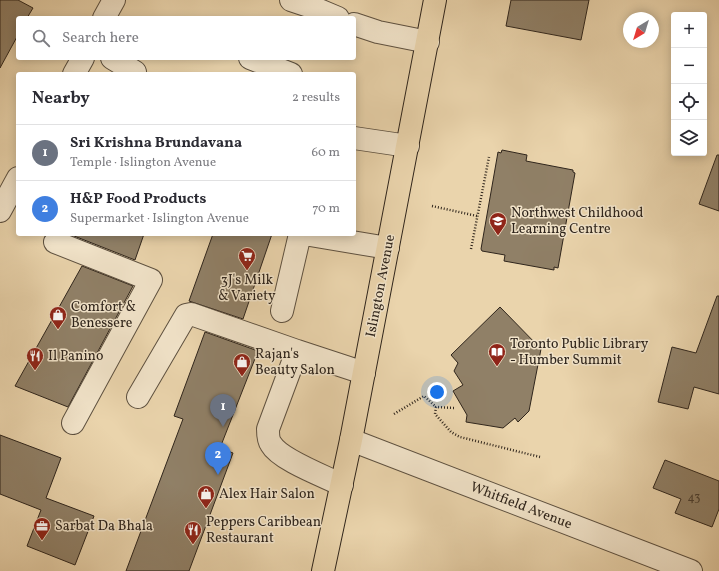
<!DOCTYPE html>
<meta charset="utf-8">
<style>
body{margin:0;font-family:Vollkorn,serif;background:#f7f7f7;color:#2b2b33}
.controls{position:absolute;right:12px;top:12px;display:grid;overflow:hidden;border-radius:4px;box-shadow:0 2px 10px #0003}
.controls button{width:36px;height:36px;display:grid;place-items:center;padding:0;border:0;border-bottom:1px solid #e1e1e2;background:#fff;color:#2b2b33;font:20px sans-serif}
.compass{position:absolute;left:623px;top:12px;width:36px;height:36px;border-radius:50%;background:#fff;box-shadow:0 2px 10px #0003;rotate:218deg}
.you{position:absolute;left:437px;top:392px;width:14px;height:14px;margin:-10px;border:3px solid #fff;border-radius:50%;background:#1a73e8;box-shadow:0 0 0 6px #1a73e833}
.badge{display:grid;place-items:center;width:26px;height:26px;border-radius:50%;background:#111827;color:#fff;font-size:13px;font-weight:700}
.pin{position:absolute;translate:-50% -33px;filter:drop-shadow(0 1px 2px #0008)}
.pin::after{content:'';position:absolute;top:21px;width:14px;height:12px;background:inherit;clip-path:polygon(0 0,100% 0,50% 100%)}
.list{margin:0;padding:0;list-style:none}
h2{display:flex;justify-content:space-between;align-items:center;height:52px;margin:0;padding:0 16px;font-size:17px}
h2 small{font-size:13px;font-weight:400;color:#7c7c81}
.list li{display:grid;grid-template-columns:26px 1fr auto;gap:12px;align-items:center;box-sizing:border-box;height:56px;padding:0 16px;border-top:1px solid #e1e1e2}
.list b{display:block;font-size:15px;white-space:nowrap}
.list p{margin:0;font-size:13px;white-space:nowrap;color:#7c7c81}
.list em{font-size:13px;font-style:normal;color:#7c7c81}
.icon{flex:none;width:22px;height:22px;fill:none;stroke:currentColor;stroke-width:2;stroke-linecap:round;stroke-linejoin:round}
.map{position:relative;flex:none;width:719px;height:571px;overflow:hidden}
.search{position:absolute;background:#fff;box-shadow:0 2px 10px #0003;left:16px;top:16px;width:340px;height:44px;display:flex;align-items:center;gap:10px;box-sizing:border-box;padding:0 14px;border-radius:4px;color:#7c7c81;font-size:15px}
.panel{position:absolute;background:#fff;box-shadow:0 2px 10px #0003;left:16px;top:72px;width:340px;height:164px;border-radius:4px}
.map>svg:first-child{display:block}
.building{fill:#908067;stroke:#2f251c}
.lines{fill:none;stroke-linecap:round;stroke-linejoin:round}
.minor-casing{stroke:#5e5140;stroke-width:24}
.major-casing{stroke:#2f251c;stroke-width:24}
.path{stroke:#2f251c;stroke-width:2.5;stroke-dasharray:1 2;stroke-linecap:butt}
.minor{stroke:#f1e3c9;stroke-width:22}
.major{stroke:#ead4ac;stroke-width:22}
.labels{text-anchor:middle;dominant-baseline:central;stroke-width:3;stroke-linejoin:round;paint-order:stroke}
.number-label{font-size:12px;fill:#473c2f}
.poi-label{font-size:14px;fill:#2f251c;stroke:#f1e3c9;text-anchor:start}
.street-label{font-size:14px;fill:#2f251c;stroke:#f1e3c9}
</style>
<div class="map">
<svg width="719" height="571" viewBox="0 0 719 571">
<rect width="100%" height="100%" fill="#ead4ac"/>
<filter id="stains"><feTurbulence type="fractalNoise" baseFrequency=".005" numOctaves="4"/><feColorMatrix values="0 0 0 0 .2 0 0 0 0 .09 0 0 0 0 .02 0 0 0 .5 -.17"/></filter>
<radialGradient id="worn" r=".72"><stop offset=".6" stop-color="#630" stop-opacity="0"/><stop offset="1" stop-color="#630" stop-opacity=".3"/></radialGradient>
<path class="building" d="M0,0H18L33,8L27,18H18V35L0,68Z
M511,0H589L581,40L506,26Z
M502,150L527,155L526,161L573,170V172L575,173L558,268L554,267V270L504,261L505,255L482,251L481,249L498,152L501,153Z
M717,155H719V211L699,204Z
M69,234H144L135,260Z
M213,234H272L243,319L189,301Z
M82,266L133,286L68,407L15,386Z
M717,296H719V394L694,387L688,409L658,402L672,347L696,353Z
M500,307L541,349L529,411L518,422L515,418L503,428L466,422L467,415L453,391L463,385L454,371L458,363L451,355Z
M205,332L258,351L220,448L233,453L189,571H126L183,419L174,416Z
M0,435L61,458L46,498L94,516L75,565L27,546L41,510L0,494Z
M665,460L719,481V509L712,527L675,513L681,499L653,488Z"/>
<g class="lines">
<defs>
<path id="minor" d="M291,0L312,7L338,18
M104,18L114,0
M354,24L378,32L428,42
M112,58L135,72
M250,58L291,74
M74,74L83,58
M354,138L408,146
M0,211L18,178
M304,234L388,248
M55,242L151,280L73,423
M282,311L300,234
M138,397L186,315L191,314L297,351
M351,440L691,571
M342,485C324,476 280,460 271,444C268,440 268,434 268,429L297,351L364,373"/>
<path id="major" d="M323,571L351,440L435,0"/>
</defs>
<use href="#minor" class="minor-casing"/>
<use href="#major" class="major-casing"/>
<path class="path" d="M432,206L477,216
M471,249L489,157
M454,408L436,407L435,414L451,432L460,437L540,457
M394,414L424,396L436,407"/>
<use href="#minor" class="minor"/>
<use href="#major" class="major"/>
</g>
<defs>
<symbol id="school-pin" viewBox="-11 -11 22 30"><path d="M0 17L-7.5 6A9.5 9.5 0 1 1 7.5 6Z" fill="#8f2418" stroke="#f1e3c9"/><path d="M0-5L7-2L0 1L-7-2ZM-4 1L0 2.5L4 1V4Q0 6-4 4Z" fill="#fff"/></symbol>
<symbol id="supermarket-pin" viewBox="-11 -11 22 30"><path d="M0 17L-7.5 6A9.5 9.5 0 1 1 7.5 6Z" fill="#8f2418" stroke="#f1e3c9"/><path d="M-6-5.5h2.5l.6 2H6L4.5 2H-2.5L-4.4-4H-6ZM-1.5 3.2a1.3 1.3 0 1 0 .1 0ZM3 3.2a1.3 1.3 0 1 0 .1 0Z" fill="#fff"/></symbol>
<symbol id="shop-pin" viewBox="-11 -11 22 30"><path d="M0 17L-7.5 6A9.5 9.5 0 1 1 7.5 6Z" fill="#8f2418" stroke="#f1e3c9"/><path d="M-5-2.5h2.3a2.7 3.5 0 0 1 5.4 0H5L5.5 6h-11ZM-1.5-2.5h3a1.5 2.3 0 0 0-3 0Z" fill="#fff"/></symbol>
<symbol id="library-pin" viewBox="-11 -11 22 30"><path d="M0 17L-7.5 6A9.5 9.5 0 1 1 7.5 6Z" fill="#8f2418" stroke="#f1e3c9"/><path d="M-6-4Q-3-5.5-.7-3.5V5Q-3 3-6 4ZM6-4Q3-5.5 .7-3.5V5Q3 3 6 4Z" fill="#fff"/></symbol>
<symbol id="restaurant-pin" viewBox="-11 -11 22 30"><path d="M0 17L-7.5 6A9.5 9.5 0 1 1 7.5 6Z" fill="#8f2418" stroke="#f1e3c9"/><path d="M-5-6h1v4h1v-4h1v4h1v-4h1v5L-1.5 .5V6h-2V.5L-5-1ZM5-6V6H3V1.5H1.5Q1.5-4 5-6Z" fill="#fff"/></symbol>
<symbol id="office-pin" viewBox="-11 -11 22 30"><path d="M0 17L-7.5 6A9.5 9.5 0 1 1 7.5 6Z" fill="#8f2418" stroke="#f1e3c9"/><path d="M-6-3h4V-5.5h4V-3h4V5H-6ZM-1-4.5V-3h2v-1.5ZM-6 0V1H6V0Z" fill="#fff"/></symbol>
</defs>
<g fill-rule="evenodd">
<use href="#school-pin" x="488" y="211" width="20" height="27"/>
<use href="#supermarket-pin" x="237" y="246" width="20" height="27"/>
<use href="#shop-pin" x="48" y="305" width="20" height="27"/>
<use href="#library-pin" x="487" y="342" width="20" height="27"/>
<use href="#restaurant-pin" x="25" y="346" width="20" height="27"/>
<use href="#shop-pin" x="232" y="352" width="20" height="27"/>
<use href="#shop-pin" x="196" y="484" width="20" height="27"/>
<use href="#office-pin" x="32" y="516" width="20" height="27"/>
<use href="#restaurant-pin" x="183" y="520" width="20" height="27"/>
</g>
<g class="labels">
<g class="number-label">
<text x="694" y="498">43</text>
</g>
<g class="poi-label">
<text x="511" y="213">Northwest Childhood<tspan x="511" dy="16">Learning Centre</tspan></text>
<text x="247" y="280" text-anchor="middle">3J's Milk<tspan x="247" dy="16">&amp; Variety</tspan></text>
<text x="71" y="307">Comfort &amp;<tspan x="71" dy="16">Benessere</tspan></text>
<text x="510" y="344">Toronto Public Library<tspan x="510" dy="16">- Humber Summit</tspan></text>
<text x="255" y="354">Rajan's<tspan x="255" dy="16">Beauty Salon</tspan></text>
<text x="48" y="356">Il Panino</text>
<text x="219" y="494">Alex Hair Salon</text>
<text x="206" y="522">Peppers Caribbean<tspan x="206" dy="16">Restaurant</tspan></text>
<text x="55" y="526">Sarbat Da Bhala</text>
</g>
<g class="street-label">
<text transform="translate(381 286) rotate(-79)">Islington Avenue</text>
<text transform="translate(521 506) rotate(21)">Whitfield Avenue</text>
</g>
</g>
<rect width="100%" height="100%" filter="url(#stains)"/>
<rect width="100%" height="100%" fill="url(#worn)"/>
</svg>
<div class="controls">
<button>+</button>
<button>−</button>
<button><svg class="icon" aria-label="locate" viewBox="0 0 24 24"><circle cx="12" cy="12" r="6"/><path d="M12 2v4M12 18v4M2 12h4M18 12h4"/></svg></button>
<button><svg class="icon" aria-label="layers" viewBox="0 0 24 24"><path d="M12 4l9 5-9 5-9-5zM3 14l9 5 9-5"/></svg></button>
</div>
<svg class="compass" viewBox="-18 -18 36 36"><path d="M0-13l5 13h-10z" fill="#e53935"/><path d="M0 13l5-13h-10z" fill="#7c7c81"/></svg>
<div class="you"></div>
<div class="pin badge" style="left:223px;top:427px;background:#6b7280">1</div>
<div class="pin badge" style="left:218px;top:475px;background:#3f7fe0">2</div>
<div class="search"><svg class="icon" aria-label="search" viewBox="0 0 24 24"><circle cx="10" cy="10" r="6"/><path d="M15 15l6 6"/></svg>Search here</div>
<section class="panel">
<h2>Nearby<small>2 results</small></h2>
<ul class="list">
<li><span class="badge" style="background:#6b7280">1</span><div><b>Sri Krishna Brundavana</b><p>Temple · Islington Avenue</p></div><em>60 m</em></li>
<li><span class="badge" style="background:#3f7fe0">2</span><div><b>H&amp;P Food Products</b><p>Supermarket · Islington Avenue</p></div><em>70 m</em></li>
</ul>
</section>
</div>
